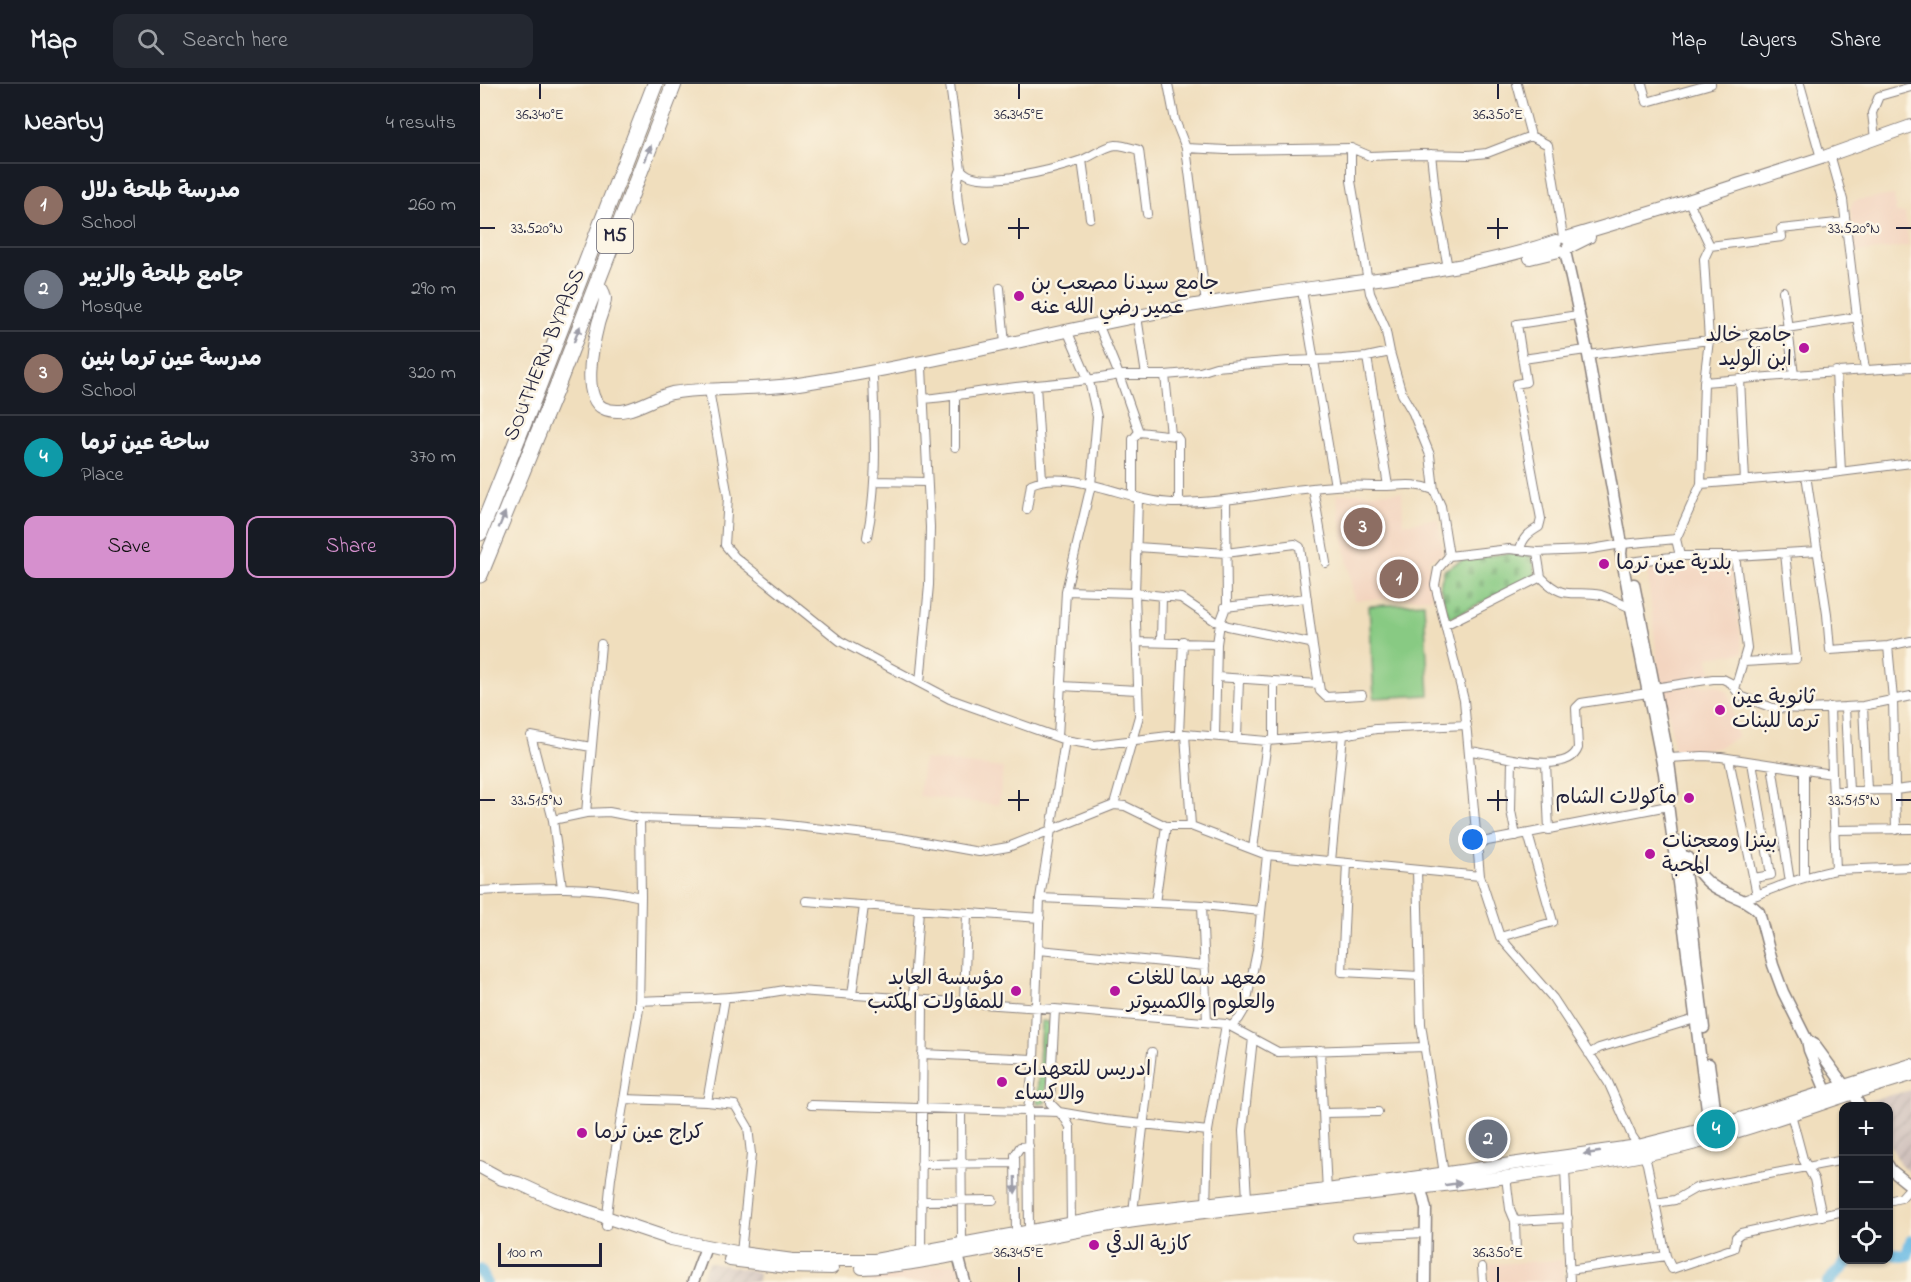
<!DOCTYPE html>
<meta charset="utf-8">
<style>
body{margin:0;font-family:"Indie Flower","Playpen Sans Arabic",sans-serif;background:#242831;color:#f1f3f6}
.controls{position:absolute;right:18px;bottom:18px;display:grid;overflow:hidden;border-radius:12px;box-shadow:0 2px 4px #0004}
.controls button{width:54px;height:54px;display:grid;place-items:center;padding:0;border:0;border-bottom:2px solid #363941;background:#171b24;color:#f1f3f6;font:30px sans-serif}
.scale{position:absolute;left:18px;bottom:15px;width:104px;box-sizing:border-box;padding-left:6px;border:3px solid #22223b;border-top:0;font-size:16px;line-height:21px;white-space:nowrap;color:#22223b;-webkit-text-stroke:4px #fcf5e5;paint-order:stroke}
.you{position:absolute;left:993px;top:756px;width:21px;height:21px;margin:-15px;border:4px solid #fff;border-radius:50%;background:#1a73e8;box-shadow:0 0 0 9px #1a73e833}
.badge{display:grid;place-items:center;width:39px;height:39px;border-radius:50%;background:#d690ce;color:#fff;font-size:20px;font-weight:700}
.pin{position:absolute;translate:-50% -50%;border:3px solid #fff;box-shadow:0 2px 6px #0006}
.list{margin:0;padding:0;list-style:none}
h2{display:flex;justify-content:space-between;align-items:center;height:78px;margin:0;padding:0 24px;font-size:26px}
h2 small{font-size:20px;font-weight:400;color:#9ea1a6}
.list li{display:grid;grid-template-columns:39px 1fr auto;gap:18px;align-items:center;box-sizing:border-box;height:84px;padding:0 24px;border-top:2px solid #363941}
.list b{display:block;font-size:22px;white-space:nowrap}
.list p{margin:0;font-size:20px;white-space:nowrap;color:#9ea1a6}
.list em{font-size:20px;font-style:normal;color:#9ea1a6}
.actions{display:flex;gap:12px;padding:18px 24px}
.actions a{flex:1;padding:14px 0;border:2px solid #d690ce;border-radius:12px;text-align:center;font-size:21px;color:#d690ce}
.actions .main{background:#d690ce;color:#111}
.icon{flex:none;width:33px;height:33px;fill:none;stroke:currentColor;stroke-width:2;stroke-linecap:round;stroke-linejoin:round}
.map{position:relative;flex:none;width:1431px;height:1198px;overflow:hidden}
header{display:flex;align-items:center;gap:36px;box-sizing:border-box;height:84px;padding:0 30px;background:#171b24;border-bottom:2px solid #363941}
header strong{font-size:28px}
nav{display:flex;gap:33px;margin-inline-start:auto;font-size:21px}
.search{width:420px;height:54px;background:#242831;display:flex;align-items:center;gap:15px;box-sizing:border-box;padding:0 21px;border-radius:12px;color:#9ea1a6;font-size:22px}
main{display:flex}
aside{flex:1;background:#171b24}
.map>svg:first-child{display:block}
.built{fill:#f3d4bf}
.industrial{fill:url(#industrial-furrows)}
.green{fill:#88ca83;stroke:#55765f;stroke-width:1.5}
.cemetery{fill:url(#cemetery-stones);stroke:#55765f;stroke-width:1.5}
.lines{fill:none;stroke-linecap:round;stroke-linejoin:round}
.river{stroke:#69bae4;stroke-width:12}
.street-casing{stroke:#89807c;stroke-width:10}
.secondary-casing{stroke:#89807c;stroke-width:13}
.primary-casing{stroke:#89807c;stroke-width:14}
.highway-casing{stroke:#89807c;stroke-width:17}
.street{stroke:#fff;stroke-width:8}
.secondary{stroke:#fff;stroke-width:10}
.primary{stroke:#fff;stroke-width:12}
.highway{stroke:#fff;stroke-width:15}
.oneway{fill:#9c9ca7}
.ticks{fill:none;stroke:#22223b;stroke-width:2}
.poi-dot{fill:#b5179e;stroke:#fcf5e5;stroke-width:2}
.labels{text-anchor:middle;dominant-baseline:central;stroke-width:5;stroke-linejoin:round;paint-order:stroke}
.shield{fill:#fcf5e5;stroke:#63616e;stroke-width:1.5}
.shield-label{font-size:20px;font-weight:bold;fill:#22223b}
.poi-label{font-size:21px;fill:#22223b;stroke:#fcf5e5;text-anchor:start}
.street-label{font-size:21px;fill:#22223b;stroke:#fcf5e5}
.ticks-label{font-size:15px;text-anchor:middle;fill:#22223b;stroke:#fcf5e5;stroke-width:5;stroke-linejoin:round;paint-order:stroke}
</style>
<header>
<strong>Map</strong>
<div class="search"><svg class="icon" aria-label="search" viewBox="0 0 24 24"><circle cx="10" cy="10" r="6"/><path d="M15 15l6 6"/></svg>Search here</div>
<nav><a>Map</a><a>Layers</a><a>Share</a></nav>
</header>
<main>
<aside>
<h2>Nearby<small>4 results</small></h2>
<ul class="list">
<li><span class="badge" style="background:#8d6e63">1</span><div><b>مدرسة طلحة دلال</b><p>School</p></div><em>260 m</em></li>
<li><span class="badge" style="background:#6b7280">2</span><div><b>جامع طلحة والزبير</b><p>Mosque</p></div><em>290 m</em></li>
<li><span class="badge" style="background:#8d6e63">3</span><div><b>مدرسة عين ترما بنين</b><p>School</p></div><em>320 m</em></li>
<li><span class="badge" style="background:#0f9aa8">4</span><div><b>ساحة عين ترما</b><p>Place</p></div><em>370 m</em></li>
</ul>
<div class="actions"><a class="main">Save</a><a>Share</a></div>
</aside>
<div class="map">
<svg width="1431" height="1198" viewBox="0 0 1431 1198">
<defs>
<pattern id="industrial-furrows" width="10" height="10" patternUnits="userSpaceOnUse" patternTransform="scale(1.5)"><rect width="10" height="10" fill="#cfc0bb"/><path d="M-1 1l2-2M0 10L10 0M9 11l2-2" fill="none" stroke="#b1a5a2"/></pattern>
<pattern id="cemetery-stones" width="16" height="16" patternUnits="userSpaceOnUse" patternTransform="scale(1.5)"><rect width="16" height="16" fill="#88ca83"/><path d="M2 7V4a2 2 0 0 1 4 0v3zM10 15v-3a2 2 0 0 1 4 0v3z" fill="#75ad72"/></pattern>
</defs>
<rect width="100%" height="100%" fill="#fcf5e5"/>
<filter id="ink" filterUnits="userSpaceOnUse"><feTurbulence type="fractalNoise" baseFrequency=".0167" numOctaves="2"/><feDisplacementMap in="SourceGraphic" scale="12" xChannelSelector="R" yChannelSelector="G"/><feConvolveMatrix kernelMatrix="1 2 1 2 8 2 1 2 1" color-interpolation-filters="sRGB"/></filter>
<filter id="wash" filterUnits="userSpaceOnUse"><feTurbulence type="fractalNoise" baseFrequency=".008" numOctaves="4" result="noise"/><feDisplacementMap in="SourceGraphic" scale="24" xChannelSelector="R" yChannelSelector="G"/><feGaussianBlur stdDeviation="1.35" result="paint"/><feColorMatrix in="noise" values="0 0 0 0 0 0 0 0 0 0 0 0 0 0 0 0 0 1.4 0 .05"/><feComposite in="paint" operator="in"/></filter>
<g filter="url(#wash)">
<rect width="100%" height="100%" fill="#f0debd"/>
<path class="built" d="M1414,111L1416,129H1425L1429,162L1375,169L1370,125L1372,119L1377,116Z
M922,408L923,440L958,434L963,470L949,476L952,514L874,516L856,410Z
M1234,482L1251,485L1263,569L1228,573L1232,594L1180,601L1167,486Z
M1237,601L1249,609L1257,653L1237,664L1194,668L1185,604Z
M443,675L523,684L519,721L439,712Z
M1083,1176L1084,1198H1010L1009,1180Z
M479,1178L483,1198H388V1193Z"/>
<path class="industrial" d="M1431,1006V1089L1420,1080L1409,1058L1408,1022H1389L1387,1017Z
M228,1178L279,1188L278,1198H220Z"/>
<path class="green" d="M944,519L949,611L894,614L889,522Z
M561,937L569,938L565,1019H557Z"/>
<path class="cemetery" d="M1029,469L1052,471L1056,491L969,535L960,502L964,486L984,475Z"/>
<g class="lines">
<path class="river" d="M1408,1168L1421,1172L1427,1171L1431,1157
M0,1186L6,1198
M1348,1198L1369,1176"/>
</g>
</g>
<g filter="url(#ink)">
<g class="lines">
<defs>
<path id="street" d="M470,0L481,85C472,106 481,134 485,156
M688,0L695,36L706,64L746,66L871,64L890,72L941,70L988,71L1007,69L1051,52L1037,0
M1162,0L1167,18L1231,0
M1320,0L1341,74
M1051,52L1068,61L1083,153
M1395,55L1392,29L1399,12L1431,3
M706,64L726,220
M871,64V97L890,209L905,243L910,268L922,310L933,329L950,371L954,406
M951,70L957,125L968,184
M1350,70L1363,116L1377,233L1385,285
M602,76L610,134
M481,85C496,108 579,84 602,76C612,72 625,62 636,61C643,61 652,64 659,66L667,130
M1211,122L1230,162L1302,153L1301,145L1366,138
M1230,162L1224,175L1229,256L1224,298L1221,400L1196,455L1200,472H1255L1267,564L1255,605
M520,204L525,260
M822,206L855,402
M1303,207L1314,291L1431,283
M658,239L666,291
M1108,271L1229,256L1377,233
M887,273L908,402
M1043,275L1106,266
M1356,287L1361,388
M685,291L691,351
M1260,295L1265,397
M1224,298L1314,291
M556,301L562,395
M229,306L248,413L245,461L255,473L360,557L470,615L585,656L614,661L705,650L787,657L863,651L896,645L987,641
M475,312V363
M444,315C478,312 512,305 546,302C577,299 608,297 639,291L621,247
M659,348L639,291H685L720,288L736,283L809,277L862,275L887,273L910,268
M1326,391L1347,530L1350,566L1408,562L1431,557
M394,397L447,398
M1221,400L1344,390L1431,379
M833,404L846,479
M653,413V355L659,348L696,352L699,356V419
M658,415L655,509L701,514L735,537L748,542L830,559L833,563L840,607L846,613L882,611
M547,425L551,400C588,383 650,418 692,419C747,420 801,405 855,402C870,401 886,402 901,402C922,402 934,398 954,406L961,422L969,472L958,485L955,501L984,616L1000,792L1020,853L1073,914L1128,998L1152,1052L1162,1067L1167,1080L1186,1172L1192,1185L1254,1164L1256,1153L1261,1149L1364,1127
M387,453C398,401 395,347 393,294
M657,463L746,469L815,460L820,463L833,563
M1040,466C1042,454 1049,449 1059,443L1061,435L1036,300L1046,298L1037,240L1098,231
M1057,468L1061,493C1085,518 1093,505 1121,511C1131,514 1141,520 1151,524
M969,472L1029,465L1057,468L1106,466L1142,460L1196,455
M1255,472L1338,467
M1149,478L1200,472
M745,523L827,514
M965,541L1061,493
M681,557L682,512
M656,558L737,560
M1408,562L1413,615L1416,746
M1264,578L1316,575L1305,469
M737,593L838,600
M794,597V656
M440,599L449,501L450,443L442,284
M581,602L658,606
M1174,604L1233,595H1243L1251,599L1260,612L1293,624L1330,625L1383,622L1431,612
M1383,622L1387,706
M1350,623L1352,690
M1365,623L1369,707
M699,650L703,557
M705,650L711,742L787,771L1000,792
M735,652L737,560L740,539L747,520L746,416
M578,653L586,507L611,401L617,333L609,297L590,253
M757,654L759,595
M989,667C1012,668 1087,695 1098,664L1096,624L1101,619L1168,609
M1189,674L1223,672L1241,673L1352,690L1356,786
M1032,675L1031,727L1036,752
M1249,675L1277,811
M1272,678L1291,791L1274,794
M1066,679L1069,746
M1292,681L1310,798
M1353,707L1415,706L1431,704
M634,721L645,722L686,742H711
M106,729L121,560
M73,736L106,729L129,728L160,734L281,738L421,754L499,768L528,763L571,746L585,656
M1354,746L1431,745
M997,759L1188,722
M773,765L787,657
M851,777L863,651
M867,779L862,888L940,892
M937,786L941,940L964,1090
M1324,794V686
M82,803L73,736L51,652L111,663
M0,807C54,804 108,800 161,813
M560,814L722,821L781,827
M1264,816C1294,804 1324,792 1356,786L1431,783
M326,817L560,834
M675,819L686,742
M722,821L727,938
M1020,853L1073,838L1048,750
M559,866L725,882
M372,911L384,822
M433,915L439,825
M159,917C208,915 257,915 305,906L575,925L746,940L798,968L945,963
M484,919L487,829
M575,925L570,1019L579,1028L626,1036L728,1047
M751,942L759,935L765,925L777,867L787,771
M840,966L847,1108
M442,970L554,975
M1109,970L1119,964L1215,935
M144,1015L227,1018L245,914
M227,1018L255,1021L268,1043L271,1070L261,1169
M331,1021L579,1028L586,1036L590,1043L591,1144
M481,1025L482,1160
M844,1029L898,1028
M1311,1030L1323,1075L1334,1095L1342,1132
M441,1080L535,1079
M1085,1084L1090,1198
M1026,1093L1030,1125L1035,1137L1036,1169
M767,1114L763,1047L773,954
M441,1117L513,1116
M1408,1117L1421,1114L1431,1103
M1175,1119L1195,1116L1216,1104L1364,1076
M726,1124L728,1047L746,940
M653,1128L672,968
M1035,1137L1088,1134
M126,1142L131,1094L159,925L161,813L160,734
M536,1149L535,1071L540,1063L549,1062
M549,1150L548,1026L554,975L560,814L571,746L634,721L659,632L655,509L586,507
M877,1152L946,1149
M441,1168L443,916
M1002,1183L1003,1198
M1089,1186L1186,1172"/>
<path id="secondary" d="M1085,167L1108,271L1142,460L1141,470L1151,524L1184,689L1227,1025L1228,1051
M1154,500L1188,671L1193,709
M1199,757L1208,806L1224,944
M1200,771L1207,773C1215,783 1222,795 1233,802C1248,812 1266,814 1279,828L1293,881L1303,908L1327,956L1329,966L1346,1007
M1327,956L1334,960L1364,1001
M1229,980L1235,1023L1244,1046
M1373,1009L1380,1022
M1408,1081L1411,1086L1431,1102
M939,1097L946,1125L945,1198
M478,1171L485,1198
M213,1198L226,1163"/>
<path id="primary" d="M1086,154L1183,125L1341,74L1431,42
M1089,163L1109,153
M1050,174L1079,167
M117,200C121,204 124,207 125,214C125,222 120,232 118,240C113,260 101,313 123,324C146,335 170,314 192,309C208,306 225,306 242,305C269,304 297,304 325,299C458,279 589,243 722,220C789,209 857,201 925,191C976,183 1027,174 1076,157
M0,1083L22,1095L38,1099L75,1116L191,1155L261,1169L313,1176H395L653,1128L847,1106L1158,1062L1241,1041L1431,981
M250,1176L308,1183L352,1184
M382,1184C419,1183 456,1175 493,1168C549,1157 605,1144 662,1136C829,1113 998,1103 1163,1071C1255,1054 1342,1017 1431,991"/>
<path id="highway" d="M0,449L59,301L175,0
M0,491L76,305L194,0"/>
</defs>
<use href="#street" class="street-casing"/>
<use href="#secondary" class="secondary-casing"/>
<use href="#primary" class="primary-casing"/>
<use href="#highway" class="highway-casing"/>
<use href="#street" class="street"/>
<use href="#secondary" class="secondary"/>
<use href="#primary" class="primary"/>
<use href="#highway" class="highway"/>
</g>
<defs><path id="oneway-solid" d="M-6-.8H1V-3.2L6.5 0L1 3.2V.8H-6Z" transform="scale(1.5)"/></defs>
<g class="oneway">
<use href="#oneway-solid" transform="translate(168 69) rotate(-69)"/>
<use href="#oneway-solid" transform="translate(97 250) rotate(-69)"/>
<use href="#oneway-solid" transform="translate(22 436) rotate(-68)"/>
<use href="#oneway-solid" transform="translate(1112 1069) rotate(172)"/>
<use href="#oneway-solid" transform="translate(973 1100) rotate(-8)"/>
<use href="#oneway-solid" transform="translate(535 1101) rotate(89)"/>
</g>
</g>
<path class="ticks" d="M60,0V15M539,0V15M1018,0V15M539,134V155M1018,134V155M0,144H15M528,144H549M1007,144H1028M1416,144H1431M539,706V727M1018,706V727M0,716H15M528,716H549M1007,716H1028M1416,716H1431M539,1183V1198M1018,1183V1198"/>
<g class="poi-dot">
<circle cx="539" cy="212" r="6"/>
<circle cx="1324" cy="264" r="6"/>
<circle cx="1124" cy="480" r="6"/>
<circle cx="1240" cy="626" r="6"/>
<circle cx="1209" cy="714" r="6"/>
<circle cx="1170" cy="770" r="6"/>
<circle cx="536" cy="907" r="6"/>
<circle cx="635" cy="907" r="6"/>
<circle cx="522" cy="998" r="6"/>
<circle cx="102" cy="1049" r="6"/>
<circle cx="614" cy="1161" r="6"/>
</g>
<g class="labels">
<rect class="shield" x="117" y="135" width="36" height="34" rx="4.5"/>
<g class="shield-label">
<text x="135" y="152">M5</text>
</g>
<g class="poi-label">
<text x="551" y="200">جامع سيدنا مصعب بن<tspan x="551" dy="24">عمير رضي الله عنه</tspan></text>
<text x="1312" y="252" text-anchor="end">جامع خالد<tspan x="1312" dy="24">ابن الوليد</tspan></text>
<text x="1136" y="480">بلدية عين ترما</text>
<text x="1252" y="614">ثانوية عين<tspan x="1252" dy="24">ترما للبنات</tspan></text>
<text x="1197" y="714" text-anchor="end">مأكولات الشام</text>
<text x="1182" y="758">بيتزا ومعجنات<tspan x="1182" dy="24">المحبة</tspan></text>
<text x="524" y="895" text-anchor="end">مؤسسة العابد<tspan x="524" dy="24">للمقاولات المكتب</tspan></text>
<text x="647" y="895">معهد سما للغات<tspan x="647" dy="24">والعلوم والكمبيوتر</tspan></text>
<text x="534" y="986">ادريس للتعهدات<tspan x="534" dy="24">والاكساء</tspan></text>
<text x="114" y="1049">كراج عين ترما</text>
<text x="626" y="1161">كازية الدقي</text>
</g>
<g class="street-label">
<text transform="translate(65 271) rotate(-68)">SOUTHERN BYPASS</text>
</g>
</g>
<g class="ticks-label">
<text x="60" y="35">36.340°E</text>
<text x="539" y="35">36.345°E</text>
<text x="1018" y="35">36.350°E</text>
<text x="57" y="149">33.520°N</text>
<text x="1374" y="149">33.520°N</text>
<text x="57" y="721">33.515°N</text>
<text x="1374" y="721">33.515°N</text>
<text x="539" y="1173">36.345°E</text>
<text x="1018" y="1173">36.350°E</text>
</g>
</svg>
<div class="controls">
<button>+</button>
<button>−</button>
<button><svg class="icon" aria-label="locate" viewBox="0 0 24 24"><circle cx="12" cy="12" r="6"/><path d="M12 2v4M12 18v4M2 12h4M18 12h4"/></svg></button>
</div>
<div class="scale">100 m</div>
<div class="you"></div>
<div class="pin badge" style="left:919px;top:495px;background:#8d6e63">1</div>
<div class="pin badge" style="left:1008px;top:1055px;background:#6b7280">2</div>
<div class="pin badge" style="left:883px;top:443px;background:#8d6e63">3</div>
<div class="pin badge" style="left:1236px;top:1045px;background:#0f9aa8">4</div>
</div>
</main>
